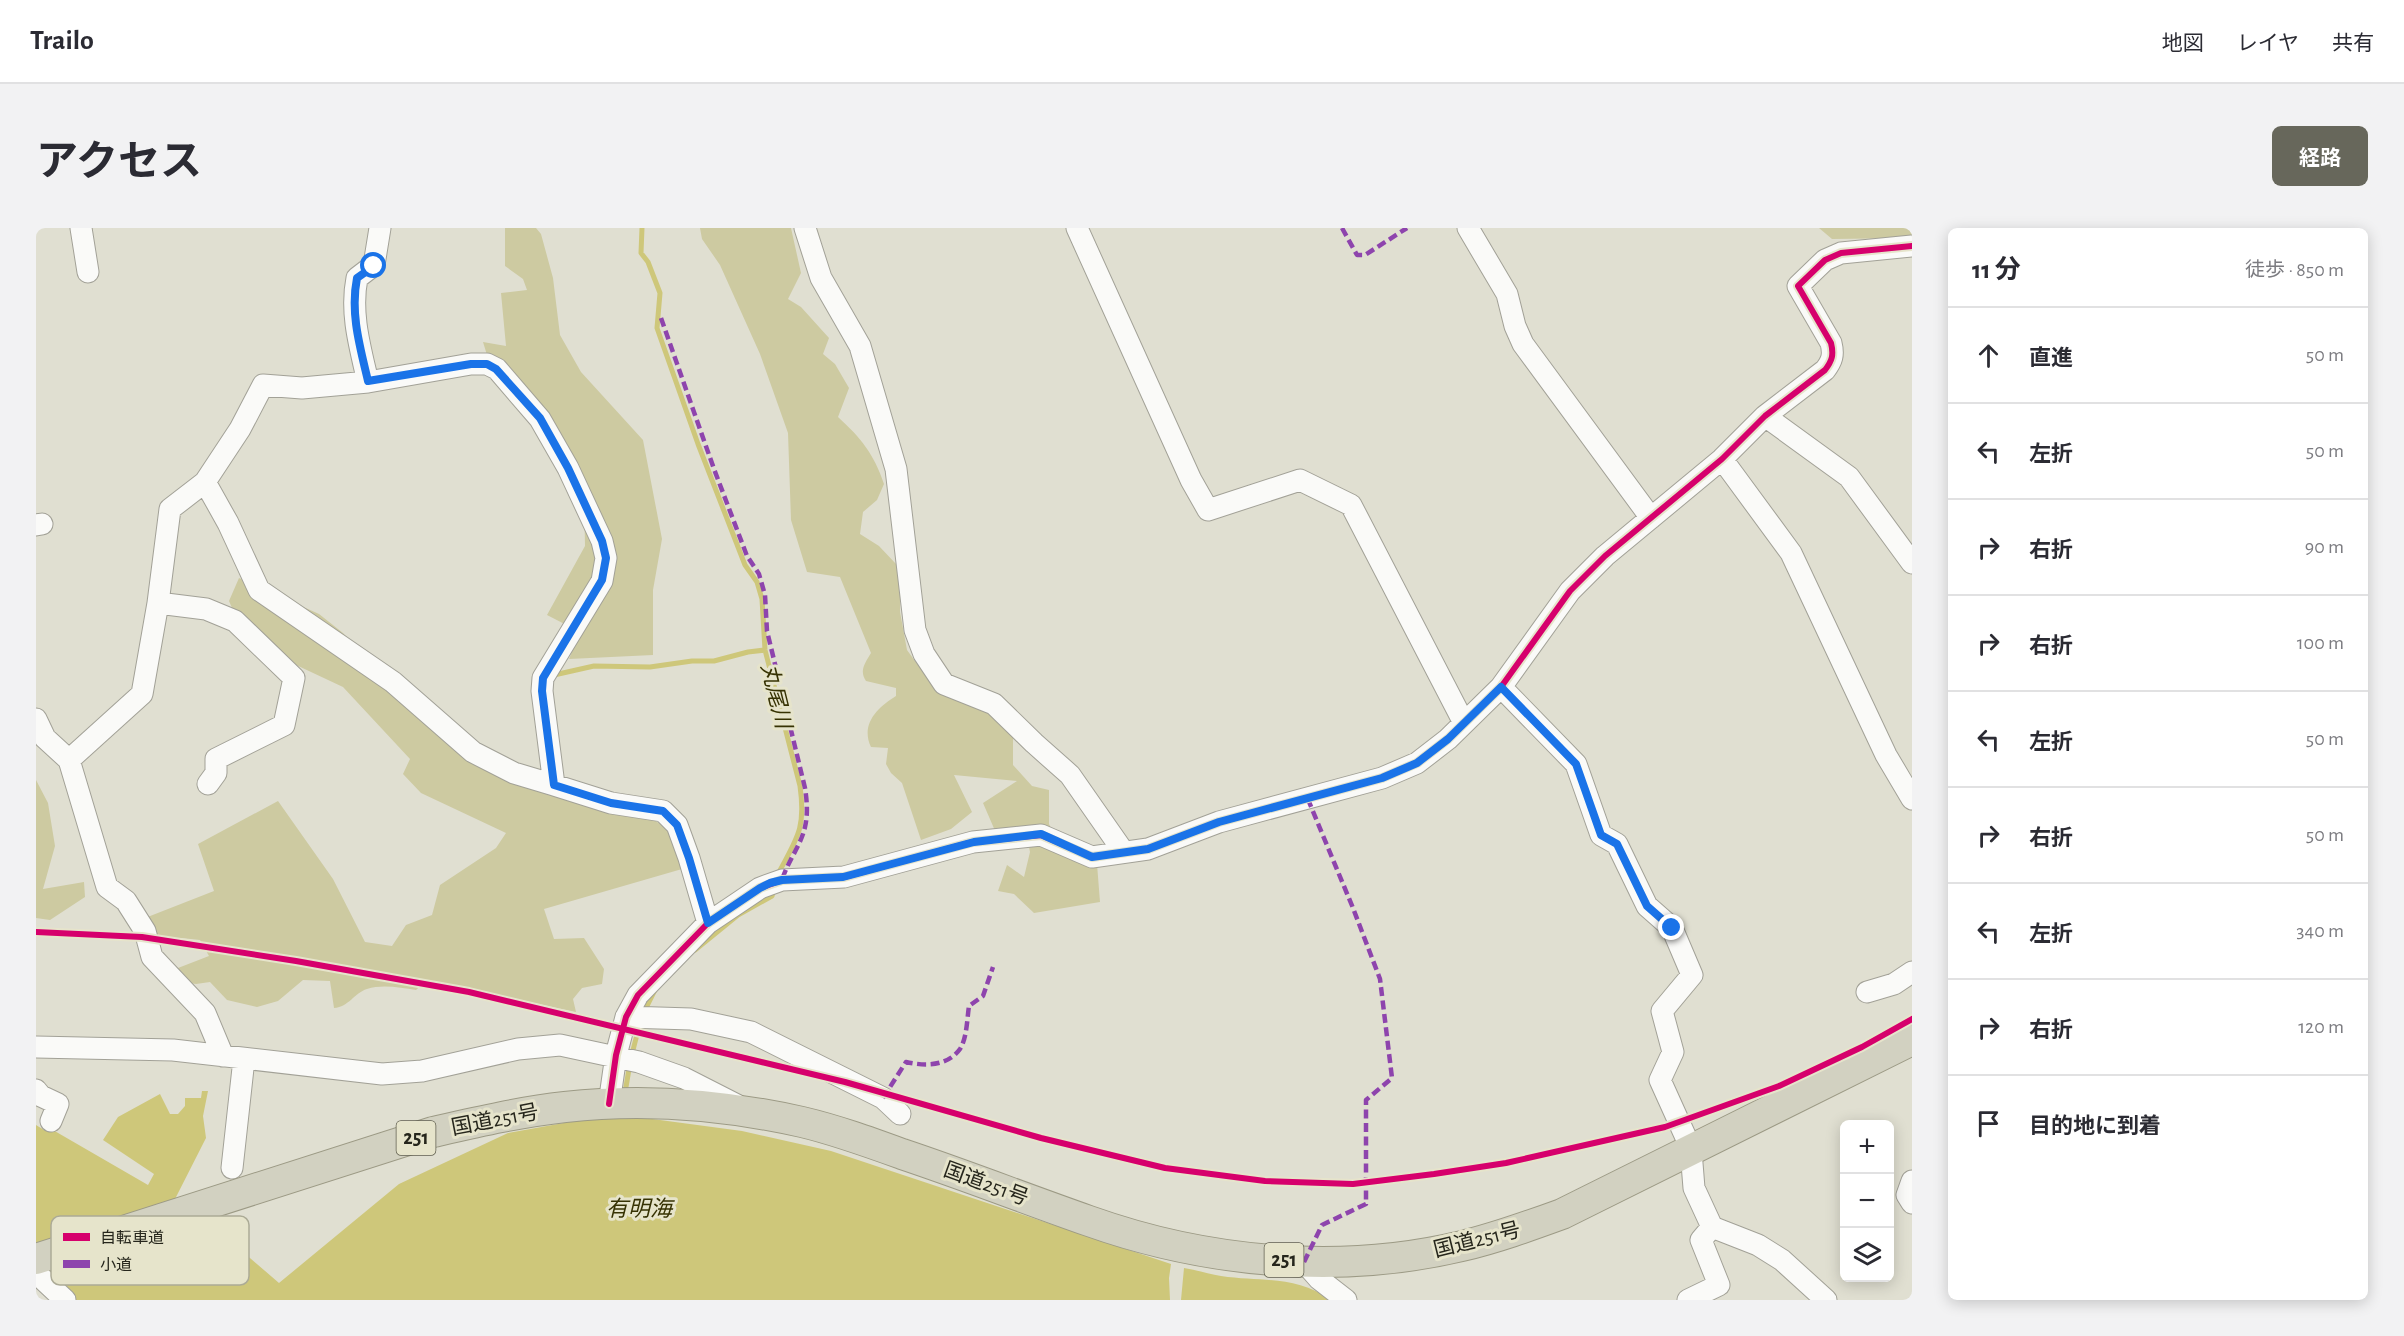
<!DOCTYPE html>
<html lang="ja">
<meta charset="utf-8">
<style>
body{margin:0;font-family:"Alegreya Sans","Noto Sans JP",sans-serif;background:#f2f2f3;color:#2b2b33}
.controls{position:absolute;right:18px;bottom:18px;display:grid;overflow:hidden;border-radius:9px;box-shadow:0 3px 15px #0003}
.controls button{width:54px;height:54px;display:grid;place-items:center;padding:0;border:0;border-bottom:2px solid #e1e1e2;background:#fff;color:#2b2b33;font:30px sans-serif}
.stop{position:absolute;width:18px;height:18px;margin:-14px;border:4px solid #1a73e8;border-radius:50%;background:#fff}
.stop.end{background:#1a73e8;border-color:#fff;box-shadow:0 2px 6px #0008}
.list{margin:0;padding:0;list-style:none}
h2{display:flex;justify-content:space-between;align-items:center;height:78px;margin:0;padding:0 24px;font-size:26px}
h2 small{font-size:20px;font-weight:400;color:#7c7c81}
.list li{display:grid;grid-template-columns:39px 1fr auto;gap:18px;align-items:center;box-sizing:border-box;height:96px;padding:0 24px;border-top:2px solid #e1e1e2}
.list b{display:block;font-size:22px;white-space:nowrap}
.list em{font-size:20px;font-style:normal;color:#7c7c81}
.icon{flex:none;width:33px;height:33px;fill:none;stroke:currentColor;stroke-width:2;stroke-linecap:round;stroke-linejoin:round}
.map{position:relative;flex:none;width:1876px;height:1072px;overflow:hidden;border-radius:9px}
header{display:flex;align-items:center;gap:36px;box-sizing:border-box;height:84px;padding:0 30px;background:#fff;border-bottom:2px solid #e1e1e2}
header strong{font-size:28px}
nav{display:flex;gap:33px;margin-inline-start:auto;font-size:21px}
.intro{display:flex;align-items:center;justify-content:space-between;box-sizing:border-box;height:144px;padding:0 36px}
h1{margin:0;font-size:42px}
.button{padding:15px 27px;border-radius:9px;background:#67675b;color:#fff;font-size:21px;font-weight:700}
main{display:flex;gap:36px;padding:0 36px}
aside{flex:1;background:#fff;border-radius:9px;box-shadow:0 3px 15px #0003}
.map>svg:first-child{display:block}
.green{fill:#cdcaa1}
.water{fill:#cec77a}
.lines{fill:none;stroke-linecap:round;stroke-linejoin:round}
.stream{stroke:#cec77a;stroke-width:5}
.minor-casing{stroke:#a2a197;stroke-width:23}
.highway-casing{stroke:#9c9a85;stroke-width:32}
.minor{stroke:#fafaf8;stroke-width:21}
.highway{stroke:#d2d1c1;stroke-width:30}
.quiet{stroke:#8e44ad;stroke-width:4.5;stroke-dasharray:9 4.5;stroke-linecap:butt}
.cycleway-casing{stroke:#e6e4cb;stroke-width:10}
.cycleway{stroke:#d6006c;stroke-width:6}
.route{stroke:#1a73e8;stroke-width:8}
.labels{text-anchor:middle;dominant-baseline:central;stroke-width:6;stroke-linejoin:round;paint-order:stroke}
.shield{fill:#e6e4cb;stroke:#605f50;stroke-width:1.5}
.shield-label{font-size:20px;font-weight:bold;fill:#26261c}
.street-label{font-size:21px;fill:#26261c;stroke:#e6e4cb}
.water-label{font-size:22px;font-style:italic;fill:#363203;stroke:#e6e4cb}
.key{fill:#e6e4cb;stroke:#acab96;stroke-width:1.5}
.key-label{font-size:16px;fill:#26261c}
</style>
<header>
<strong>Trailo</strong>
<nav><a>地図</a><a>レイヤ</a><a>共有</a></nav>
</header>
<div class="intro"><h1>アクセス</h1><a class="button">経路</a></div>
<main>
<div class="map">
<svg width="1876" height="1072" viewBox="0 0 1876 1072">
<rect width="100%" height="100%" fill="#e0dfd1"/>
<path class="green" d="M469,0H500L505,6L517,50L524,107L545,144L607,212L626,311L617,362V427L533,431L544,404L511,387L549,318L548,264L451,127L447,114L470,118L465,65L491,62L487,51L469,38Z
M664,0H755L765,45L752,71L765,79L793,110L787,126L799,136L813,160L802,189C825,210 838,226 848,256L841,272L827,284L824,306L843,318L860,336L864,351V384L871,422L900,462L957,484L977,509V537L996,558L1013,562V596L1027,624L1061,636L1064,674L998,685L978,666L962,663L971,637L988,649L994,624L989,599L960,605L947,575L981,553L918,547L936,584L915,601L885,612L866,555L855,545L850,536L852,520L835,519C824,496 842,479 860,468V460L830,453C823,443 829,435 835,425L804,349L771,344L755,292L752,205L724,126L684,37L666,11Z
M1783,0H1876V10L1796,11Z
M203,350L283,386L307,405L353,457L433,531L614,589L631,601L646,641L508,681L518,711L548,710L568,741L566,756L546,760L537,771L540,784L391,752L380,762C365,760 347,756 331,761C318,765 313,779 298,780L294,753L267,752L242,773L221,779L191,772L174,754L160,756L147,754L142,740L173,728L164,712L145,710L116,717L109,690L178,663L162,616L242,573L297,651L329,714L356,718L370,697L396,687L404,657L460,620L470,605L385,565L367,546L374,531L307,459L211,414L193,373Z
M0,552L12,575L19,618L7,661L48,654L49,669L14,692L0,690Z"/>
<path class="water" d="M166,863H172L167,888L170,910L138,973L149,1002L177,998L243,1055L363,956L472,905L550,891L609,890L706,903L795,923L1135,1036L1133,1050L1134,1072H38L0,1025V897L8,902L10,898L112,957L118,946L67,912L82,889L124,866L134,886H142L149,878V870H165Z
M1148,1040C1160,1042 1173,1046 1185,1048C1226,1054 1259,1047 1295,1072H1145Z"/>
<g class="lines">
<path class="stream" d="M606,0L605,25L612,34L624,65L621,100L662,216L709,337L721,354L726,371L729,422L764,558C770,601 761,610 742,646
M518,447L558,438L614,439L656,433H678L712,424L729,422
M659,722L702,687L736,668L738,661
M607,786L619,762
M596,826L604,795
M589,865L594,835"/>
<defs>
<path id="minor" d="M45,0L52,44
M344,0L338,37L321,50C314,85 324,119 332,154L435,136H451L461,141L504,191L532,240L566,313L570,330L566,353L507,450L506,463L518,557L575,575L627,583L641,597L653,630L672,695
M769,0L785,50L824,118L860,241L879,402L888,426L908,456L958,476L998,515L1034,547L1087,623
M1041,0L1155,252L1172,282L1264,252L1315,277L1428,495
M1432,0L1471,66L1479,98L1487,116L1615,290
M1729,188L1813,249L1876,335
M1686,231L1755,325L1850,527L1876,571
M169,254L192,295L223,362L357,454L437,524L478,545L518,557
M0,297L6,296
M122,375L170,381L199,393L258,450L248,497L180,531V545L172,556
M1465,459L1540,536L1565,607L1581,616L1611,678L1636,700L1656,747L1626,783L1637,824L1624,852L1652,914L1655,923L1658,960L1676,999L1722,1017L1746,1032L1790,1072
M0,491L9,510L33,532L71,659L90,673L109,703L116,729L169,785L187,828
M33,532L106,466L122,375L134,281L169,254L204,201L227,157L266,160L332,154
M1831,764L1858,756L1876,744
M590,789L655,791L715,804L847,870L864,886
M0,819L137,822L346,846L386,843L482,821L524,817L603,834L648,850L701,877
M0,862L5,868L22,876L15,893
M573,876L580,827L590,789L602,767L672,695L724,660L746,652L808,649L937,614L1005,607L1056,629L1112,621L1183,594L1346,550L1381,535L1412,511L1465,459L1534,363L1569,328L1686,231L1729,188L1789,142C1796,133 1798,127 1795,115L1762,58L1789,32L1805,25L1876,18
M196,940L208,831
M1876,953L1871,967L1876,975
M1268,1034L1283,1051L1310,1072
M0,1045L29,1072
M1652,1072L1683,1057L1665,1012L1676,999"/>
<path id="highway" d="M0,1031L397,904C441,894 484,884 529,879C607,870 690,877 766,894C800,902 833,914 866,926C929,947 990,971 1053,993C1171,1035 1304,1047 1426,1018C1460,1010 1493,998 1526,986L1876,812"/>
</defs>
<use href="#minor" class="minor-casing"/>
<use href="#highway" class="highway-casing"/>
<use href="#minor" class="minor"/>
<use href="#highway" class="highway"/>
<path class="quiet" d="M1306,0L1321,27H1329L1371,0
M625,90L678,241L711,328L723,346L729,367L731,403L769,560C771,573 772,586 769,599C765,617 752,633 746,652
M847,870L870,834C888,838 911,839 924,821C931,810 931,791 933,778L947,768L957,739
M1268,1034L1286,997L1330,976V872L1356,850L1344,751L1317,680L1271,569"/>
<defs>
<path id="cycleway" d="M0,704L106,709L260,733L433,764L809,854L1005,910L1129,940L1229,953L1317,956L1398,946L1470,935L1629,899L1743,858L1826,819L1876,791
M573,876L580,827L590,789L602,767L672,695L724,660L746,652L808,649L937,614L1005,607L1056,629L1112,621L1183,594L1346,550L1381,535L1412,511L1465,459L1534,363L1569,328L1686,231L1729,188L1789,142C1796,133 1798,127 1795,115L1762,58L1789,32L1805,25L1876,18"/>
</defs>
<use href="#cycleway" class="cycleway-casing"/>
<use href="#cycleway" class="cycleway"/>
</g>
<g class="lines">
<path class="route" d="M338,38L321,50C314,85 324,119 332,153L435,136H451L460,141L504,190L532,240L566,313L570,330L566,352L507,450L506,463L518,557L575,575L627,583L641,597L653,630L672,695L724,660L734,655L746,652L807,649L938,614L1005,606L1056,629L1112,621L1183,594L1346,550L1381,535L1412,511L1465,459L1540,536L1565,607L1581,616L1611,678L1636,700"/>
</g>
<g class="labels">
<g class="shield">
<rect x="360.5" y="893" width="39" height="34" rx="4.5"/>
<rect x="1228.5" y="1015" width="39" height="34" rx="4.5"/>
</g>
<g class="shield-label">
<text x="380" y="910">251</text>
<text x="1248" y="1032">251</text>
</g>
<g class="street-label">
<text transform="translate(459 892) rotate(-11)">国道251号</text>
<text transform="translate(950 956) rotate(20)">国道251号</text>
<text transform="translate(1441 1012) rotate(-14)">国道251号</text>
</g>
<g class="water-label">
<text transform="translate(740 468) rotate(76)">丸尾川</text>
<text x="603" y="981">有明海</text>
</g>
</g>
<rect x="15" y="988" width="198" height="69" rx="9" class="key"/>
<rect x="27" y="1005" width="27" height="8" fill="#d6006c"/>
<rect x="27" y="1032" width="27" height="8" fill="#8e44ad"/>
<g class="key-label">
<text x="64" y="1015">自転車道</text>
<text x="64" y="1042">小道</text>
</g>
</svg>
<div class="controls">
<button>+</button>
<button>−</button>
<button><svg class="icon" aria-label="layers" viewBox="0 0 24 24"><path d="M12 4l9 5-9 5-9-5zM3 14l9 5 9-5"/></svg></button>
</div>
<div class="stop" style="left:338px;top:38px"></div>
<div class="stop end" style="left:1636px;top:700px"></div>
</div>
<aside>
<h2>11 分<small>徒歩 · 850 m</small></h2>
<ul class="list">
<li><svg class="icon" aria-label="ahead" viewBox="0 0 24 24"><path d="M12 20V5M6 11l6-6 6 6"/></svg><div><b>直進</b></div><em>50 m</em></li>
<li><svg class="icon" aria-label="left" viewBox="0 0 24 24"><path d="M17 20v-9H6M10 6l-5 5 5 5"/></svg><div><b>左折</b></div><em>50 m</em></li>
<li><svg class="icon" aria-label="right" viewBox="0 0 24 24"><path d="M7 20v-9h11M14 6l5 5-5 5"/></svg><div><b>右折</b></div><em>90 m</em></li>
<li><svg class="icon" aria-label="right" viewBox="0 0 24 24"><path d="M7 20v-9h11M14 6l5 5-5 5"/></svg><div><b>右折</b></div><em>100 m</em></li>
<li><svg class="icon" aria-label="left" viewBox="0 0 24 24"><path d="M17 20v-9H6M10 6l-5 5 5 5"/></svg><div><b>左折</b></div><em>50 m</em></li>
<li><svg class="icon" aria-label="right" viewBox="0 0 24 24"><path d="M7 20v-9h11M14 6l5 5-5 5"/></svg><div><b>右折</b></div><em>50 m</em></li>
<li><svg class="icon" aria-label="left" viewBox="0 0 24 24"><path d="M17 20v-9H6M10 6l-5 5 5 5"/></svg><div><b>左折</b></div><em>340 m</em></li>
<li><svg class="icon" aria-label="right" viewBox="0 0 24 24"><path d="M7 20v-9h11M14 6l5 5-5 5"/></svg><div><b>右折</b></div><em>120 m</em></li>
<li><svg class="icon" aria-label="arrive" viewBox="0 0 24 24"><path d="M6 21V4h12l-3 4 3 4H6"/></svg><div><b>目的地に到着</b></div></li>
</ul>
</aside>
</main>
